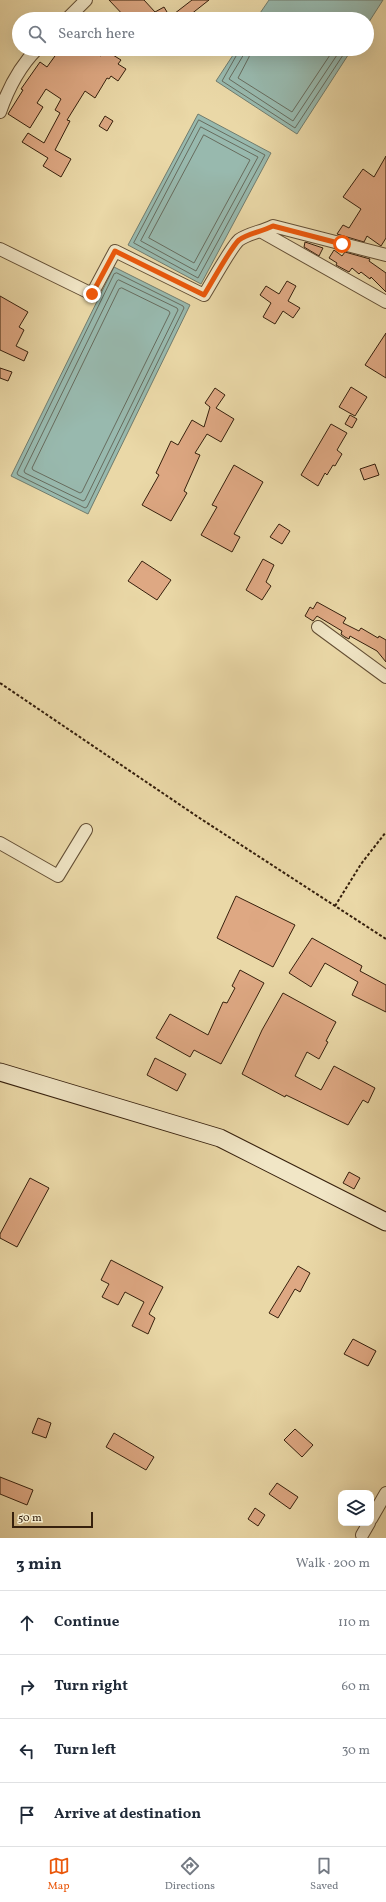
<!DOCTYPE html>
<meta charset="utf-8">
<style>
body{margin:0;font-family:Vollkorn,serif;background:#f6f6f7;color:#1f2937}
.controls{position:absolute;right:12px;bottom:12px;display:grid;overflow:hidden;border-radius:8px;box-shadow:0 4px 16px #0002}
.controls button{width:36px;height:36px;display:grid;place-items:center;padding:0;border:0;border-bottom:1px solid #e0e1e3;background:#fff;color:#1f2937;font:20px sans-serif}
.scale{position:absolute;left:12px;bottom:10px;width:81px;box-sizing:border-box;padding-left:4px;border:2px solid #36200d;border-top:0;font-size:11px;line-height:14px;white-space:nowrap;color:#36200d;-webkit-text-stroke:3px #f1e6c6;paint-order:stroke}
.stop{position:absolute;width:12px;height:12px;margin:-9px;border:3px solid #ea580c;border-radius:50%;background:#fff}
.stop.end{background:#ea580c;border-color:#fff;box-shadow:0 1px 4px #0008}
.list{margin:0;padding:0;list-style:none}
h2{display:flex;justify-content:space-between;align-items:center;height:52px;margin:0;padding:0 16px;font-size:17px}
h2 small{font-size:13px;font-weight:400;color:#747a83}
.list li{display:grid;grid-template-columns:26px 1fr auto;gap:12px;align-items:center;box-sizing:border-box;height:64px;padding:0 16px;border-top:1px solid #e0e1e3}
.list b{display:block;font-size:15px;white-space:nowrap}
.list em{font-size:13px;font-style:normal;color:#747a83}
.icon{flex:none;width:22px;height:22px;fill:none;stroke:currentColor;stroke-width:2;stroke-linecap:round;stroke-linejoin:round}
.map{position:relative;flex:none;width:386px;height:1538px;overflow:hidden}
.search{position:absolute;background:#fff;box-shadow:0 4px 16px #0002;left:12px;right:12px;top:12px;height:44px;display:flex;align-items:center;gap:10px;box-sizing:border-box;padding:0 14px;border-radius:22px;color:#747a83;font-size:15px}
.sheet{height:308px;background:#fff}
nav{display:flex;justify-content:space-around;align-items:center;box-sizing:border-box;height:56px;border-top:1px solid #e0e1e3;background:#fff;font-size:11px;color:#747a83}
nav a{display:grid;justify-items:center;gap:2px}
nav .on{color:#ea580c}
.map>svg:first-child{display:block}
.water{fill:#98b9ae;stroke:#717c6e}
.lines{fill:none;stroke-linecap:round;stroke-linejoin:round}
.shore{stroke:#676c5e;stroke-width:1}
.building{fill:#dea883;stroke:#36200d}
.street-casing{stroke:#634e34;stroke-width:14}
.secondary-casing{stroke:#36200d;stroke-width:19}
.path{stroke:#36200d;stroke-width:2;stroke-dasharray:3 2;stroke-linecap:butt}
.street{stroke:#f1e6c6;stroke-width:12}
.secondary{stroke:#f1e6c6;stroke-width:17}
.route{stroke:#ea580c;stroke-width:5}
</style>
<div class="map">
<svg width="386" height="1538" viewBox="0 0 386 1538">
<rect width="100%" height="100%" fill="#ead8a7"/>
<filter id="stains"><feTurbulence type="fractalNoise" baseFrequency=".005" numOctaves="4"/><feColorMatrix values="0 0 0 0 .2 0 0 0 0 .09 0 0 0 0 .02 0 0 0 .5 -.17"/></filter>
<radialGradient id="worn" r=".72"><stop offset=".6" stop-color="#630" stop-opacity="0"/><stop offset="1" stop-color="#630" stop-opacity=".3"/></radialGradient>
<path class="water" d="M269,0H383L367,25V19H256Z
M237,49H352L297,134L216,81Z
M198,114L271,153L201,284L128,245Z
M114,267L190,305L88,514L11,476Z"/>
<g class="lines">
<path class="shore" d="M240,49L222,81L295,128L347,49
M245,49L244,54L229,79L293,121L341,49
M251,49L249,57L238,78L292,112L334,49
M199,120L265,155L198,278L134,243Z
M201,127L258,157L196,271L141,241Z
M204,135L250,160L194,263L149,238Z
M117,273L183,306L184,308L87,507L85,508L18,475L17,473L114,274Z
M119,280L177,308L178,310L85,500L83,501L25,473L24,471L117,281Z
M122,288L169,311L170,313L82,492L80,493L33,470L32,468L119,289Z"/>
</g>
<path class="building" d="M109,0H144L155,12L164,7L170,17L192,0H209L190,15L193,19H127Z
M60,49H88L101,56L105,50L121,60L118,64L126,69L118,81L111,76L109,79L107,78L95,98L85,91L67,120L70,121L55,150L71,159L61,177L43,166L48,158L22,142L28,133L44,143L60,113L55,110L61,99L46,89L37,103L43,107L30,128L8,114L23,90L21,89L40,62L47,67Z
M105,116L113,121L107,131L99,126Z
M386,156V238L381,246L367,236L364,242L337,234L343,225L349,228L361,209L343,197L363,169L374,177Z
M305,242L323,248L319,256L304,247Z
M334,250L342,256L345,252L370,259L369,261L386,273V292L371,277L370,279L361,272L359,274L352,268L349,272L336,265L337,263L329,258Z
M287,281L296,286L288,301L300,308L293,318L283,311L275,324L263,317L271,303L260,295L266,286L279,294Z
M0,296L28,312L19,327L24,330L16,346L28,352L24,361L0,350Z
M386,333V378L365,365Z
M0,368L12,372L8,381L0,378Z
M351,387L367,397L355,416L339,407Z
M215,388L225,395L216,408L234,419L221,442L207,434L195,453L200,455L184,491L187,493L171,521L142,505L159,475L156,473L171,441L178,445L192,420L204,427L210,407L205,403Z
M350,415L357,419L352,428L345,424Z
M331,424L347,433L337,450L342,454L335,466L333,465L327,475L325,473L318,486L301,475Z
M375,464L379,475L364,480L360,469Z
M234,465L263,482L234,534L240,537L232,552L201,535L217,507L212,505Z
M279,524L290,531L282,544L270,537Z
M263,559L274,565L266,582L271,586L262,600L246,590Z
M142,561L171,580L157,600L128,581Z
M317,602L346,618L343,623L359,631L361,628L378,638L379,636L386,640V662L377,651L350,636L349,639L345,637L341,634L342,631L317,616L313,621L305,616L310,607L313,609Z
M236,896L295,925L273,967L217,938Z
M312,938L362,966L360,971L386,985V1012L352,995L358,982L325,963L311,987L289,973Z
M240,970L264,983L221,1064L194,1050L190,1057L156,1038L170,1014L208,1035L223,1002L227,1003L235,988L232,986Z
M283,993L336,1022L326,1041L328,1042L319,1059L307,1052L295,1076L321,1090L334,1066L375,1088L368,1103L363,1100L348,1125L286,1095L285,1097L242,1074L262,1030Z
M155,1058L186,1074L177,1091L147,1075Z
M349,1172L360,1178L354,1189L343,1183Z
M30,1178L49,1188L17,1247L0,1238V1234Z
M111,1260L163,1287L149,1314L155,1318L148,1334L132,1326L144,1302L125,1292L118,1305L102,1297L109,1284L101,1280Z
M298,1266L310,1273L300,1292L295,1289L278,1318L269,1313Z
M353,1339L376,1351L368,1366L344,1354Z
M38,1418L51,1423L46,1438L32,1433Z
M295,1429L313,1445L302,1457L284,1440Z
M114,1433L154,1457L146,1470L106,1447Z
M0,1477L33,1490L27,1505L0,1494Z
M277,1483L298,1497L290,1509L269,1494Z
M255,1508L265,1515L258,1526L248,1519Z"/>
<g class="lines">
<defs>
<path id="street" d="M67,19L86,0
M0,112C8,89 19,67 37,49
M262,232L386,302
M0,249L92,294L115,251L204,295C211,284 231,247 239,240C249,233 261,232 273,226L386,255
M318,627L386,677
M0,843L58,876L86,830
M371,1519L386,1493
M362,1535L369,1523"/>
<path id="secondary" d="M0,1072L220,1138L386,1222"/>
</defs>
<use href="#street" class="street-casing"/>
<use href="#secondary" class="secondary-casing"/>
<path class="path" d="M0,683L198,817L386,939
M335,906L361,864L386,832"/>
<use href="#street" class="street"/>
<use href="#secondary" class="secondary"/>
</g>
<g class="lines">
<path class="route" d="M92,294L115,251L204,295C211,284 231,247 239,240C249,233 261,232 273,226L342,244"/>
</g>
<rect width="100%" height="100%" filter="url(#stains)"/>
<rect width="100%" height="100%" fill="url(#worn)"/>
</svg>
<div class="controls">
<button><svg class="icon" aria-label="layers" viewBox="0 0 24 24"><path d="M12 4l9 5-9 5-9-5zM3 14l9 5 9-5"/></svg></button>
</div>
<div class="scale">50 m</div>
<div class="stop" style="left:342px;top:244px"></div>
<div class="stop end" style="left:92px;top:294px"></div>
<div class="search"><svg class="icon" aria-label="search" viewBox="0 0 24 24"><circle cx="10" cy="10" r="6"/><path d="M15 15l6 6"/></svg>Search here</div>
</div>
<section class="sheet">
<h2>3 min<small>Walk · 200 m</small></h2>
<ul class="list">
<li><svg class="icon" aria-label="ahead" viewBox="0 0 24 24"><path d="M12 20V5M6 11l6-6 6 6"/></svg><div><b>Continue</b></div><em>110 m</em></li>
<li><svg class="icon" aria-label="right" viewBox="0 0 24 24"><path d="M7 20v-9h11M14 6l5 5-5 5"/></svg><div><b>Turn right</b></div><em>60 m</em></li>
<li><svg class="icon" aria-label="left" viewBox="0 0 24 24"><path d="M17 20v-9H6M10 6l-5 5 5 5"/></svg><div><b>Turn left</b></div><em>30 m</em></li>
<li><svg class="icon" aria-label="arrive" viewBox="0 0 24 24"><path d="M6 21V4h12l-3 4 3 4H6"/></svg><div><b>Arrive at destination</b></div></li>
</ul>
</section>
<nav>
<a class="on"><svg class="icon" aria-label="map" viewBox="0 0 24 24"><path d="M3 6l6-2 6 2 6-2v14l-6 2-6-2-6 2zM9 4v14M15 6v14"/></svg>Map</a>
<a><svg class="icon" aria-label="directions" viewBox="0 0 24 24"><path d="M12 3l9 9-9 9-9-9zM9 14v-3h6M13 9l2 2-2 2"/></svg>Directions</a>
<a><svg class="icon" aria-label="saved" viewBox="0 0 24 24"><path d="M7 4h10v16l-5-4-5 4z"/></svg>Saved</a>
</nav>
